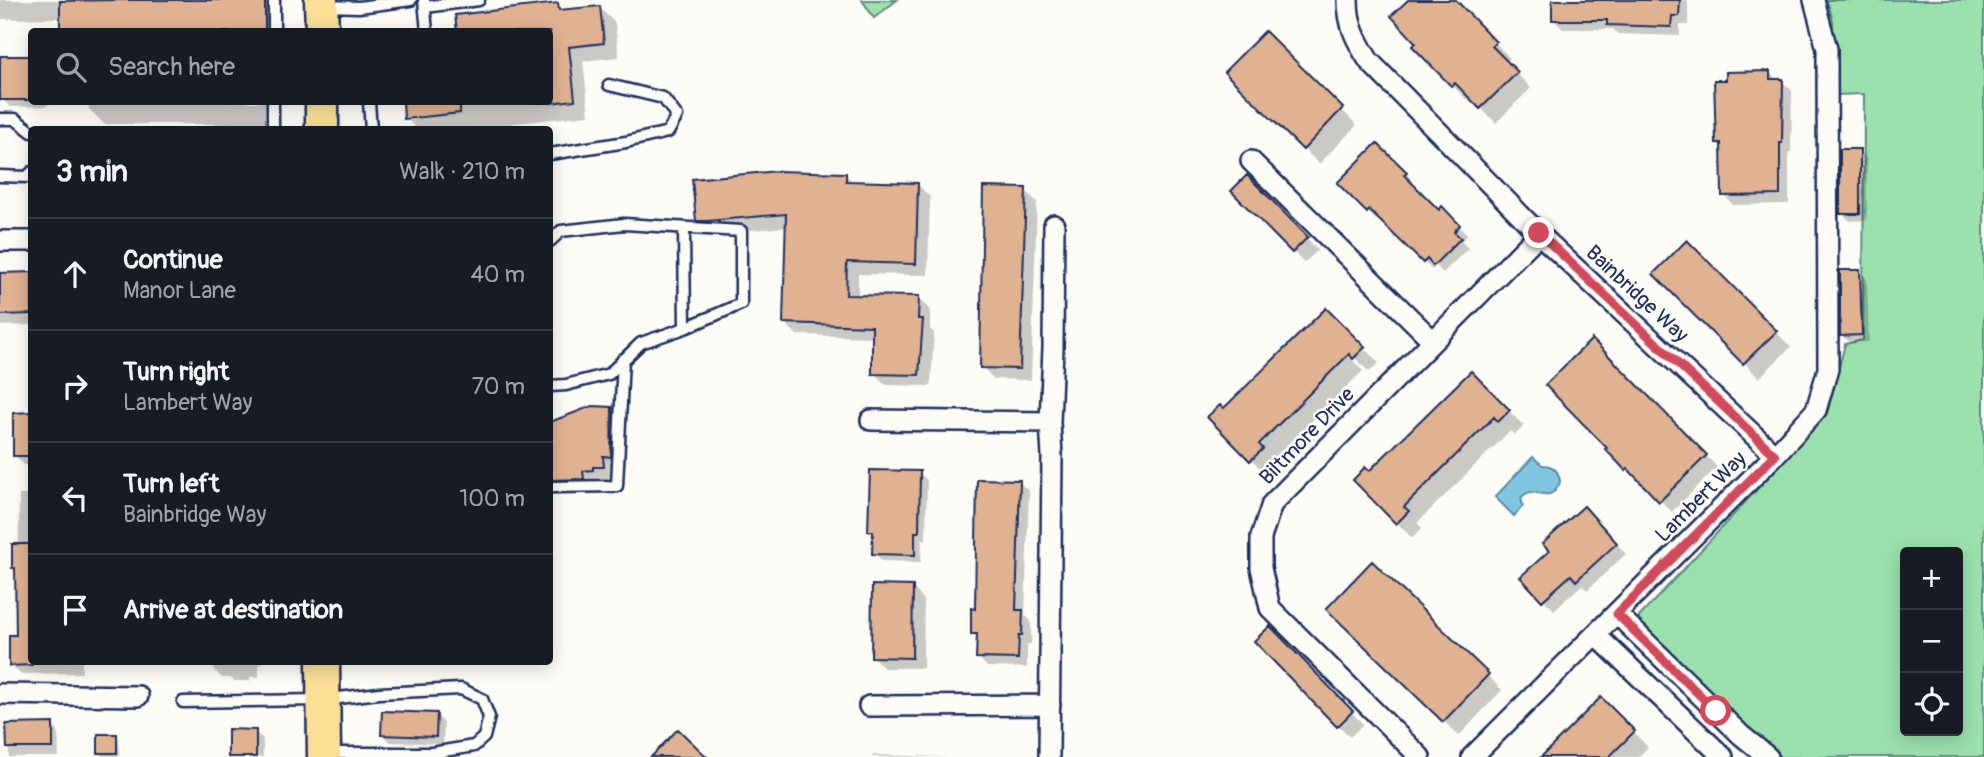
<!DOCTYPE html>
<meta charset="utf-8">
<style>
body{margin:0;font-family:Pangolin,sans-serif;background:#20242c;color:#f1f3f6}
.controls{position:absolute;right:21px;bottom:21px;display:grid;overflow:hidden;border-radius:7px;box-shadow:0 4px 18px #0003}
.controls button{width:63px;height:63px;display:grid;place-items:center;padding:0;border:0;border-bottom:2px solid #363941;background:#171b24;color:#f1f3f6;font:35px sans-serif}
.stop{position:absolute;width:21px;height:21px;margin:-16px;border:5px solid #d1495b;border-radius:50%;background:#fff}
.stop.end{background:#d1495b;border-color:#fff;box-shadow:0 2px 7px #0008}
.list{margin:0;padding:0;list-style:none}
h2{display:flex;justify-content:space-between;align-items:center;height:91px;margin:0;padding:0 28px;font-size:30px}
h2 small{font-size:23px;font-weight:400;color:#9ea1a6}
.list li{display:grid;grid-template-columns:46px 1fr auto;gap:21px;align-items:center;box-sizing:border-box;height:112px;padding:0 28px;border-top:2px solid #363941}
.list b{display:block;font-size:26px;white-space:nowrap}
.list p{margin:0;font-size:23px;white-space:nowrap;color:#9ea1a6}
.list em{font-size:23px;font-style:normal;color:#9ea1a6}
.icon{flex:none;width:38px;height:38px;fill:none;stroke:currentColor;stroke-width:2;stroke-linecap:round;stroke-linejoin:round}
.map{position:relative;flex:none;width:1984px;height:757px;overflow:hidden}
.search{position:absolute;background:#171b24;box-shadow:0 4px 18px #0003;left:28px;top:28px;width:525px;height:77px;display:flex;align-items:center;gap:18px;box-sizing:border-box;padding:0 24px;border-radius:7px;color:#9ea1a6;font-size:26px}
.panel{position:absolute;background:#171b24;box-shadow:0 4px 18px #0003;left:28px;top:126px;width:525px;height:539px;border-radius:7px}
.map>svg:first-child{display:block}
.green{fill:#9be1ae;stroke:#5b8886;stroke-width:2;fill-rule:evenodd}
.water{fill:#80c6e1;stroke:#588aad;stroke-width:2}
.shadow{fill:#0003}
.building{fill:#e1b292;stroke:#1b2f5e;stroke-width:2}
.lines{fill:none;stroke-linecap:round;stroke-linejoin:round}
.service-casing{stroke:#1b2f5e;stroke-width:15}
.minor-casing{stroke:#1b2f5e;stroke-width:24}
.primary-casing{stroke:#1b2f5e;stroke-width:37}
.service{stroke:#fdfcf7;stroke-width:10}
.minor{stroke:#fdfcf7;stroke-width:19}
.primary{stroke:#fbdf96;stroke-width:32}
.route{stroke:#d1495b;stroke-width:9}
.labels{text-anchor:middle;dominant-baseline:central;stroke-width:5;stroke-linejoin:round;paint-order:stroke}
.street-label{font-size:21px;fill:#1b2f5e;stroke:#fdfcf7}
</style>
<div class="map">
<svg width="1984" height="757" viewBox="0 0 1984 757">
<rect width="100%" height="100%" fill="#fdfcf7"/>
<filter id="ink" filterUnits="userSpaceOnUse"><feTurbulence type="fractalNoise" baseFrequency=".0143" numOctaves="2"/><feDisplacementMap in="SourceGraphic" scale="14" xChannelSelector="R" yChannelSelector="G"/><feConvolveMatrix kernelMatrix="1 2 1 2 8 2 1 2 1" color-interpolation-filters="sRGB"/></filter>
<g filter="url(#ink)">
<path class="green" d="M862,0H897L874,18Z
M1827,0H1984V757H1754L1628,629L1827,414L1845,344L1863,340L1864,94L1835,95L1833,21ZM1905,552H1958V731H1905Z"/>
<path class="water" d="M1533,457L1542,465C1553,465 1559,471 1560,482C1549,509 1534,481 1521,498L1523,506L1514,516L1495,497Z"/>
<path class="shadow" d="M0,0H61V3L117,0H269L279,10V32H62V18L0,19Z
M1410,0H1446L1472,19L1510,58L1506,62L1531,88L1496,123L1470,97L1467,100L1452,85L1418,43Z
M1553,0H1688V25H1680V36L1618,34L1613,29H1563L1553,19Z
M557,5L564,12L599,7L615,23L619,57L583,61L589,115L455,130H418L406,118L404,102H550V32Z
M1265,33L1357,125L1319,164L1227,72Z
M32,58V102H47V106L10,107L2,99Z
M1770,73L1778,81H1782L1792,91L1791,152H1789V204L1733,205L1724,195L1723,148L1717,143Z
M89,102H279V130H248L242,124H104L89,109Z
M1377,145L1414,182L1411,184L1439,212L1442,209L1468,235L1461,241L1468,248L1443,273L1436,266L1432,270L1379,218L1376,220L1339,183Z
M1859,151L1867,159V220L1850,221L1842,213Z
M845,174L854,183L918,185L930,197L928,275L858,274V297L918,298L930,310V329L934,333L931,386L886,385L874,373V337L797,335L785,323L787,227L720,233L709,232L697,220Z
M1247,178L1318,250L1304,263L1234,191Z
M1025,190L1037,202L1031,380L994,379L982,367Z
M1687,243L1791,347L1759,378L1656,274Z
M1859,271L1867,279L1869,342L1850,343L1842,335Z
M0,274H32V325L0,326Z
M1326,311L1379,363L1369,372L1344,347L1342,349L1363,371L1272,460L1277,465L1267,475L1210,417L1224,411Z
M1592,341L1717,467L1672,512L1608,449Z
M1471,374L1524,426L1515,435L1510,431L1417,523L1422,528L1412,538L1355,480L1369,474Z
M612,409L627,424L625,471L618,470V481L597,485L598,494L550,495V423Z
M32,414V467H27L15,456Z
M919,473L927,480L926,539H922L921,562L882,561L874,553V535L870,530Z
M1019,482L1029,491L1025,615L1031,621V644H1027V668L987,667L978,657V639L973,633L977,611Z
M19,495H32V662H82V673L20,674L11,665L18,636Z
M1594,518L1626,554L1587,590L1582,585L1554,610L1522,577Z
M1372,563L1502,690L1459,736L1328,609Z
M913,588L924,600L923,668H884L872,656Z
M1270,628L1363,724L1350,737L1257,641Z
M214,662H263V664L259,663V677H250V681H234L231,678H222L214,670Z
M1601,699L1648,747L1638,757H1543Z
M436,715L444,723L443,744L390,742L382,734Z
M8,725H52L58,731L59,757H9Z
M255,732L263,739V757H230Z
M116,736L119,739L120,756H103L100,753Z
M872,755L950,757H872Z"/>
<path class="building" d="M115,0H265V32H60V1Z
M1408,0H1456L1496,42L1492,46L1518,72L1480,109L1455,83L1451,86L1412,46L1416,43L1391,16Z
M1552,0H1680L1679,16H1672L1671,27L1607,25V20H1552Z
M558,3L559,10L600,6L604,43L569,47L575,100L550,103V32H457L455,15Z
M1265,31L1343,108L1303,150L1224,72Z
M0,56H32V100H0Z
M1770,71V79H1783L1782,143H1780V195L1722,196L1721,143H1716L1714,80H1726V72Z
M403,102H460V113L404,119Z
M1377,143L1407,172L1404,175L1439,210L1442,206L1460,225L1454,232L1461,238L1433,266L1427,259L1423,263L1369,210L1367,213L1337,183Z
M1840,149H1860V214H1840Z
M778,171L846,173V181L918,183L916,264L847,262L846,295L919,296L918,319H923L919,375L872,374V326L783,323L786,214L707,221H696L692,179Z
M1247,175L1308,237L1292,253L1231,191Z
M983,187L1026,188L1020,369L980,368Z
M1687,240L1777,331L1743,364L1653,274Z
M1840,270H1860L1862,335L1840,336Z
M32,272V314L0,315V273Z
M1326,308L1365,347L1353,359L1349,354L1259,444L1263,449L1250,461L1207,417L1220,405L1224,408Z
M1592,339L1707,455L1659,502L1628,469L1626,471L1605,449L1607,448L1545,385Z
M1471,371L1510,410L1498,422L1494,417L1404,507L1409,511L1396,524L1353,480L1365,467L1369,471Z
M592,406L612,407L611,457L603,456L604,467H593V470L583,471L584,479L550,480V422Z
M32,412V456H13V413Z
M870,470L920,471L919,532H915V555L872,554L873,531H868Z
M977,479L1020,480L1016,610H1023L1022,635H1019L1018,659L976,658L977,634H971V608L975,609Z
M1584,506L1617,543L1576,581L1571,575L1542,601L1520,577L1549,551L1542,544Z
M12,544H32V665L9,666V635H16L15,568H12Z
M1372,561L1489,674L1443,722L1326,609Z
M872,585L913,586L912,658L871,657Z
M1270,626L1353,711L1337,727L1254,641Z
M1601,697L1635,731L1609,757H1541Z
M382,711L437,713L436,737L381,735Z
M53,723V748H7L6,724Z
M228,729L256,730V757H228Z
M678,729L707,757H651Z
M98,734H117V753H98Z"/>
<g class="lines">
<defs>
<path id="service" d="M424,0L427,32
M324,6L359,7L411,0
M425,7L479,0
M274,32V0
M369,102L371,130
M0,119H15L32,132
M270,130L273,125V102
M550,154L626,142L668,132L677,116L663,98L609,85
M0,176L27,177L32,172
M684,229L685,328
M550,241L561,231L624,224L741,231V304L685,328L641,343L609,374L566,385L550,386
M550,487L617,486L623,359
M183,702L323,700L379,693L461,689L482,699L489,717L484,737L474,746L432,753H330"/>
<path id="minor" d="M1348,0C1348,25 1356,40 1369,61L1539,234L1775,455
M1251,161L1433,341
M0,241H32
M871,420L1050,422
M1617,614L1741,735L1768,757
M1596,635L1723,757
M0,694L138,696
M869,706L1050,705
M1049,757L1052,456L1050,422L1053,348L1054,225
M1420,757L1270,608L1261,568V537L1272,504L1539,234
M1472,757L1775,455L1816,410L1828,369L1827,49L1814,0"/>
<path id="primary" d="M321,0L322,32
M322,102V130
M323,662L324,757"/>
</defs>
<use href="#service" class="service-casing"/>
<use href="#minor" class="minor-casing"/>
<use href="#primary" class="primary-casing"/>
<use href="#service" class="service"/>
<use href="#minor" class="minor"/>
<use href="#primary" class="primary"/>
</g>
</g>
<g class="lines" filter="url(#ink)">
<path class="route" d="M1539,233L1775,455L1617,614L1716,711"/>
</g>
<g class="labels">
<g class="street-label">
<text transform="translate(1637 294) rotate(43)">Bainbridge Way</text>
<text transform="translate(1307 436) rotate(-46)">Biltmore Drive</text>
<text transform="translate(1701 497) rotate(-45)">Lambert Way</text>
</g>
</g>
</svg>
<div class="controls">
<button>+</button>
<button>−</button>
<button><svg class="icon" aria-label="locate" viewBox="0 0 24 24"><circle cx="12" cy="12" r="6"/><path d="M12 2v4M12 18v4M2 12h4M18 12h4"/></svg></button>
</div>
<div class="stop" style="left:1716px;top:711px"></div>
<div class="stop end" style="left:1539px;top:233px"></div>
<div class="search"><svg class="icon" aria-label="search" viewBox="0 0 24 24"><circle cx="10" cy="10" r="6"/><path d="M15 15l6 6"/></svg>Search here</div>
<section class="panel">
<h2>3 min<small>Walk · 210 m</small></h2>
<ul class="list">
<li><svg class="icon" aria-label="ahead" viewBox="0 0 24 24"><path d="M12 20V5M6 11l6-6 6 6"/></svg><div><b>Continue</b><p>Manor Lane</p></div><em>40 m</em></li>
<li><svg class="icon" aria-label="right" viewBox="0 0 24 24"><path d="M7 20v-9h11M14 6l5 5-5 5"/></svg><div><b>Turn right</b><p>Lambert Way</p></div><em>70 m</em></li>
<li><svg class="icon" aria-label="left" viewBox="0 0 24 24"><path d="M17 20v-9H6M10 6l-5 5 5 5"/></svg><div><b>Turn left</b><p>Bainbridge Way</p></div><em>100 m</em></li>
<li><svg class="icon" aria-label="arrive" viewBox="0 0 24 24"><path d="M6 21V4h12l-3 4 3 4H6"/></svg><div><b>Arrive at destination</b></div></li>
</ul>
</section>
</div>
